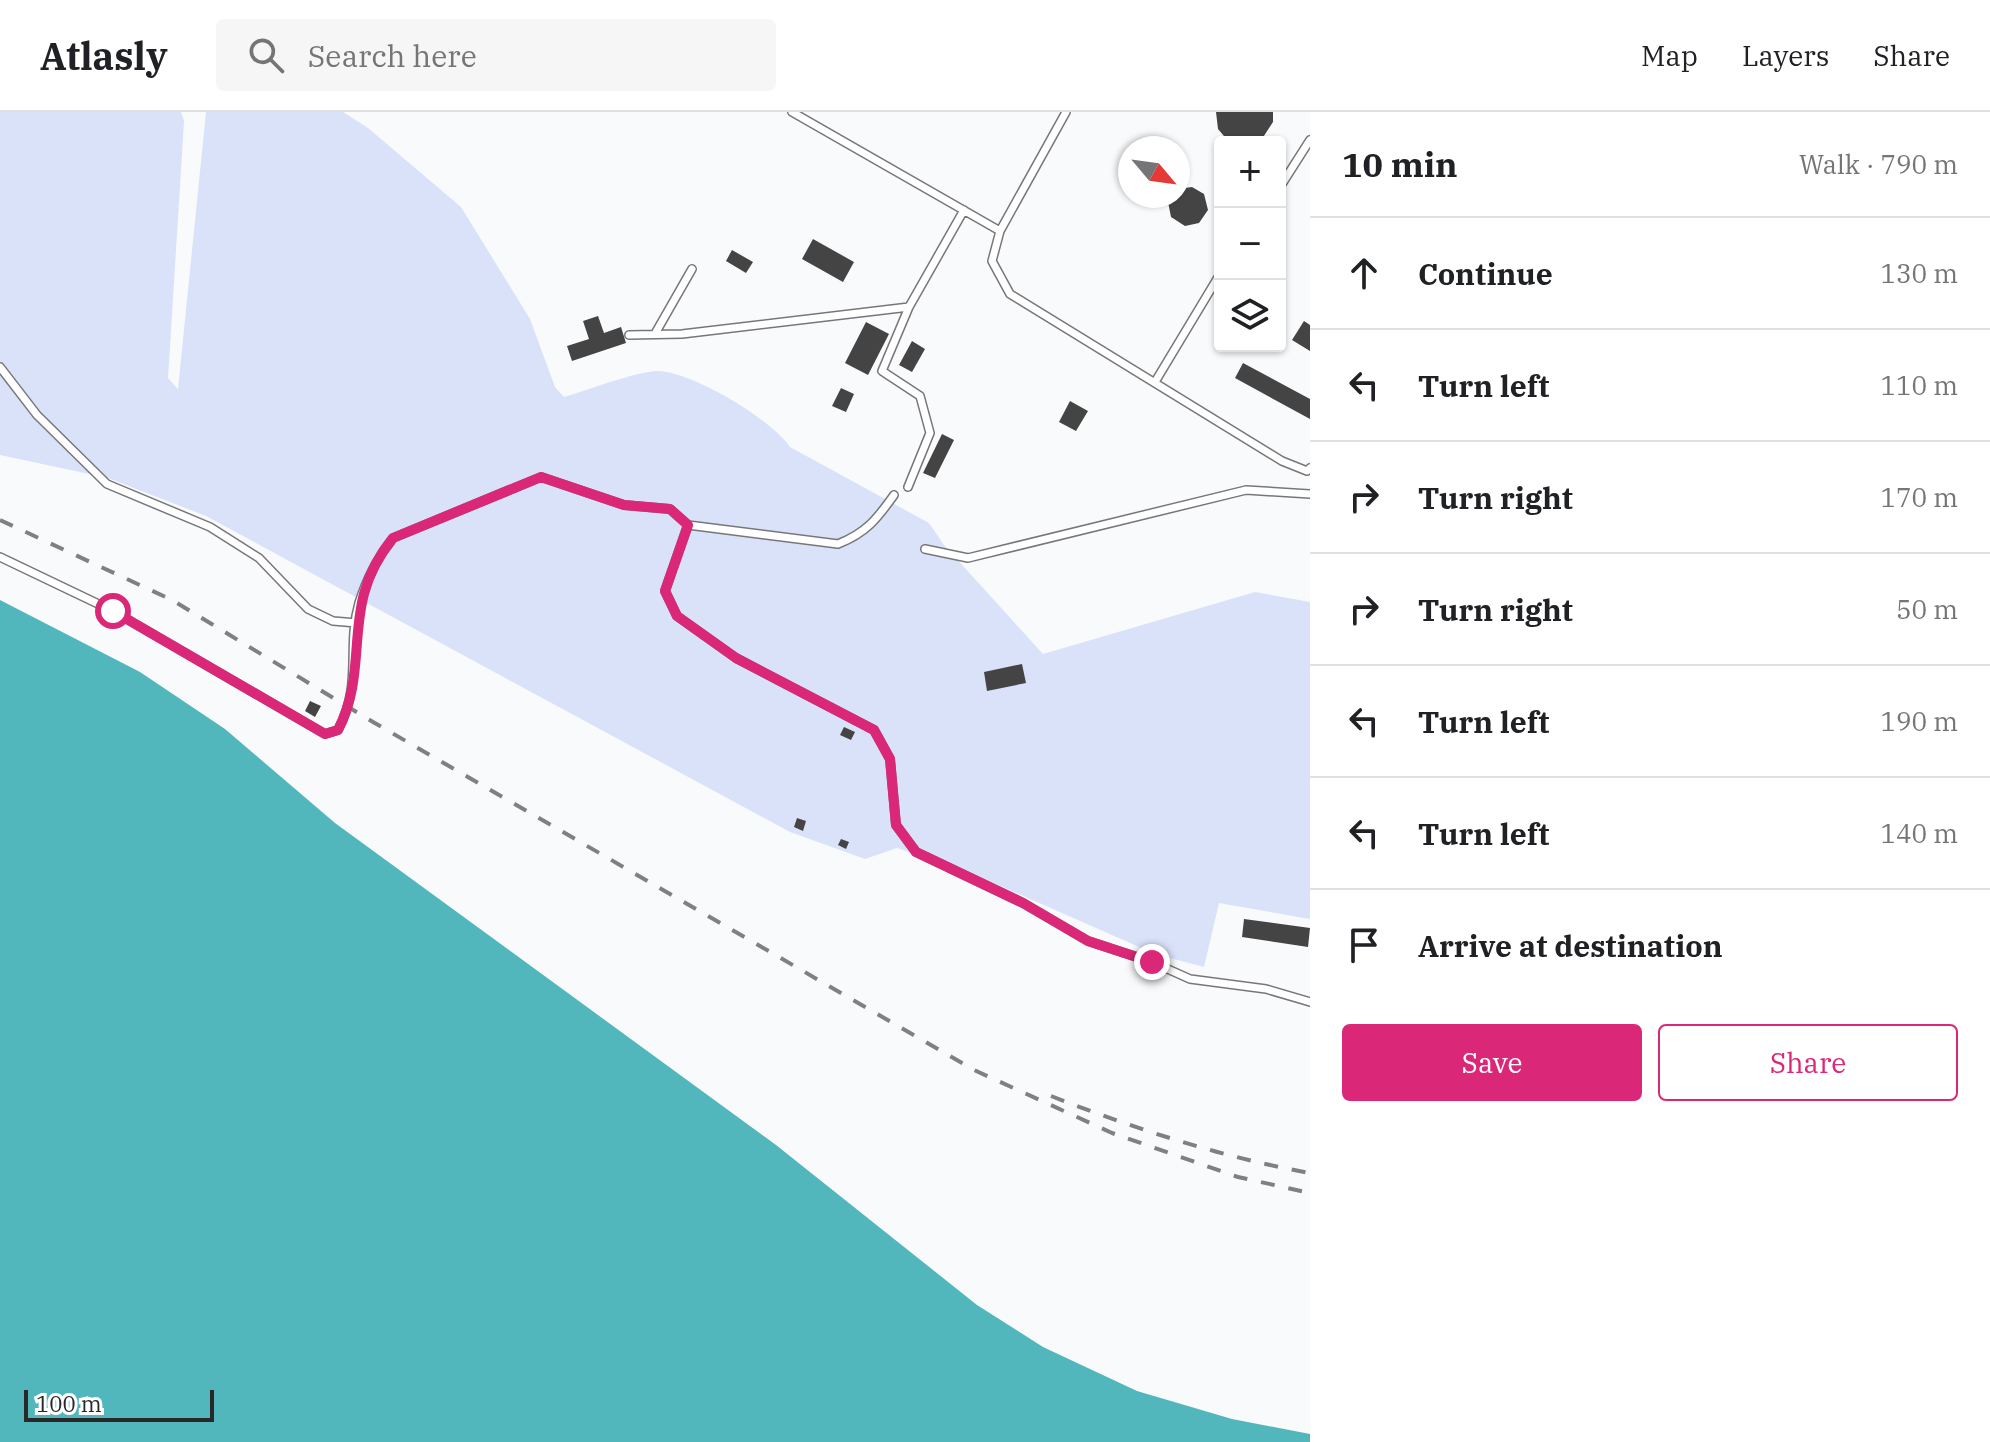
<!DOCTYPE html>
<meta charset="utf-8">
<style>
body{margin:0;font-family:"IBM Plex Serif",serif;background:#f6f6f6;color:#202124}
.controls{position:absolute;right:24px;top:24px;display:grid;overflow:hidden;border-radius:8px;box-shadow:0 2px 6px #0004}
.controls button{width:72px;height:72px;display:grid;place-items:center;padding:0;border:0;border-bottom:2px solid #e0e0e0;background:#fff;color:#202124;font:40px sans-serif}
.compass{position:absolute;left:1118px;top:24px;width:72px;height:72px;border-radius:50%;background:#fff;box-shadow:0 2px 6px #0004;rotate:119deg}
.scale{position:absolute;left:24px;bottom:20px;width:190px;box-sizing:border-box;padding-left:8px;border:4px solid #282829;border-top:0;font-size:22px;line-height:28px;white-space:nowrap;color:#282829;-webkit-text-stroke:6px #fff;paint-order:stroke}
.stop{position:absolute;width:24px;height:24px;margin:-18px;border:6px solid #db2777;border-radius:50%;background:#fff}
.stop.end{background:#db2777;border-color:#fff;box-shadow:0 2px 8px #0008}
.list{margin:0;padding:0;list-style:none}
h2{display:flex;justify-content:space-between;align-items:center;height:104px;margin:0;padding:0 32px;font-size:34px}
h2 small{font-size:26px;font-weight:400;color:#757577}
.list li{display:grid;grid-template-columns:52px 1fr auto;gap:24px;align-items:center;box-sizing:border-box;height:112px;padding:0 32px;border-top:2px solid #e0e0e0}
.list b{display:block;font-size:30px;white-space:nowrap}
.list em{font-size:26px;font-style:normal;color:#757577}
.actions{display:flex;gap:16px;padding:24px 32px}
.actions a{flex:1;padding:18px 0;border:2px solid #db2777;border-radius:8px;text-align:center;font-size:28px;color:#db2777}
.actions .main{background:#db2777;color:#fff}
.icon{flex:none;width:44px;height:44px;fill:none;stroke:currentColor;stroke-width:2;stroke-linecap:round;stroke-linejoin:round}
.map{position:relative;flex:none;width:1310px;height:1330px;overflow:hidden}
header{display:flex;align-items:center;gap:48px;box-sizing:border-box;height:112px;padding:0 40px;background:#fff;border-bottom:2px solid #e0e0e0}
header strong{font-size:38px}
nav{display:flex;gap:44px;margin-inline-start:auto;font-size:28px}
.search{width:560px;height:72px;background:#f6f6f6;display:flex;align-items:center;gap:20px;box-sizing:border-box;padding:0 28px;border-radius:8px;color:#757577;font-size:30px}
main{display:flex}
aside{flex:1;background:#fff}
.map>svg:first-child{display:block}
.green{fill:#dae2fa}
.water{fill:#52b7bc}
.building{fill:#454445}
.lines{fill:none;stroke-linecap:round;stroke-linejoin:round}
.service-casing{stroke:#777779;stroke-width:10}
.service{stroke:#fff;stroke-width:7}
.rail{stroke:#808081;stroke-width:4;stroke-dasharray:14 14;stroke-linecap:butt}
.route{stroke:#db2777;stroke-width:10}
</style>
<header>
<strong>Atlasly</strong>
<div class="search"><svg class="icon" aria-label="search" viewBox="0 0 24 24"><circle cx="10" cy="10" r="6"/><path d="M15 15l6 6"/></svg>Search here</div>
<nav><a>Map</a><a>Layers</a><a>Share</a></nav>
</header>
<main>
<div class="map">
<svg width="1310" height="1330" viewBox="0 0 1310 1330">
<rect width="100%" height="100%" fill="#f9fafb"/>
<path class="green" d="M0,0H181L184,9L168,266L178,277L206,0H343L368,16L461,95L530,207L555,275L564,285C585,279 640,258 659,259C694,261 771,307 790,335L929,411L944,433L1043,542L1255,480L1310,490V807L1219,791L1204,855L1155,842L964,758L897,736L865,747L790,720L206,404L108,366L0,343Z"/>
<path class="water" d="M0,488L140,560L225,617L335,711L776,1033L977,1193L1043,1235L1137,1279L1232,1307L1310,1322V1330H0Z"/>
<path class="building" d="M1216,0H1273V10L1260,30H1229L1218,17Z
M1192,75L1204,82L1208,98L1199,111L1185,114L1171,105L1168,90L1171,84H1178V77Z
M813,127L854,150L843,170L802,147Z
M732,138L753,150L746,161L726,149Z
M598,204L604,221L621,215L626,231L572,249L567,234L589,227L583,209Z
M1304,209L1310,213V239L1292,228Z
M866,210L889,222L868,263L845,251Z
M912,229L925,237L912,260L899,253Z
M1243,251L1310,287V307L1235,266Z
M841,276L854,282L846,300L832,294Z
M1070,289L1088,299L1076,319L1059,310Z
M942,322L954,328L935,366L923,361Z
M1022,552L1026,571L987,579L984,560Z
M310,589L321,594L315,605L305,599Z
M844,615L855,620L851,628L840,623Z
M797,706L806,709L803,719L794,715Z
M841,727L849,730L846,737L838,733Z
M1244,807L1310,816L1308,835L1242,825Z"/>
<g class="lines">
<defs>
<path id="service" d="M792,0L1000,119
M1066,0L1000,119L992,149L1010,182L1282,349L1307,359L1310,356
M1280,75L1310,28
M656,220L692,157
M629,223L682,222L909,195
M0,255L37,303L107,372L210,415L259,446L308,497L333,509L357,511
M1155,270L1220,162
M908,375L930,321L920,284L882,259L909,195L964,98
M688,413L665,479L677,504L736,546L874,618L890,647L896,713L916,740L1023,791L1088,829L1152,850L1190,867L1266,877L1310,890
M925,437L968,446L1246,378L1310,382
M0,445L113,499L325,622L338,618C363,570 346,536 359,491C366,468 378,445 393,426L541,365L624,393L670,397L688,413L838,432C866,421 877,407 894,383"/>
</defs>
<use href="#service" class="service-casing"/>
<use href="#service" class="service"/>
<path class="rail" d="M0,408L172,488L373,610L974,958L1112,1021L1238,1065L1310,1081
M1051,984C1136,1017 1221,1045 1310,1061"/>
</g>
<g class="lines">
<path class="route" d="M113,499L325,622L338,618C372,552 338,493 393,426L541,365L624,393L670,397L688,413L665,479L677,504L736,546L874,618L890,647L896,713L916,740L1023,791L1088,829L1152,850"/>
</g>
</svg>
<div class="controls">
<button>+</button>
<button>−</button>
<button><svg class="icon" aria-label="layers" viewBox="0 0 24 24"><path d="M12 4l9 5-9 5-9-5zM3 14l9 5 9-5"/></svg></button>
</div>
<svg class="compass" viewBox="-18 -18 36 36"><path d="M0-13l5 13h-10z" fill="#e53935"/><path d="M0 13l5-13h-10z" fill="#757577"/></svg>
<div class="scale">100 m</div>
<div class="stop" style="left:113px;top:499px"></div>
<div class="stop end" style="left:1152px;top:850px"></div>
</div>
<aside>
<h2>10 min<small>Walk · 790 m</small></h2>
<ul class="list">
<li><svg class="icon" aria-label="ahead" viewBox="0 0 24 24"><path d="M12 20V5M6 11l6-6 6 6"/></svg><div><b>Continue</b></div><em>130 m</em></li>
<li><svg class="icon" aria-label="left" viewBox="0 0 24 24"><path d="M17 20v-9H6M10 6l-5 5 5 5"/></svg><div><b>Turn left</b></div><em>110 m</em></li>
<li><svg class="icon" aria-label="right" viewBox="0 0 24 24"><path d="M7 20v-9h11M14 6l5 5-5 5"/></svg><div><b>Turn right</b></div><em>170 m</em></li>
<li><svg class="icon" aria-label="right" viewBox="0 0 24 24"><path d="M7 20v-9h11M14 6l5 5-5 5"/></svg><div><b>Turn right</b></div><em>50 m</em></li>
<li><svg class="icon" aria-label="left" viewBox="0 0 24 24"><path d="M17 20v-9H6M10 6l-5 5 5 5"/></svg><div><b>Turn left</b></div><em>190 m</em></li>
<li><svg class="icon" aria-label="left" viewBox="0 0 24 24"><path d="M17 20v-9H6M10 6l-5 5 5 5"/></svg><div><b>Turn left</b></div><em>140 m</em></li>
<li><svg class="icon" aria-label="arrive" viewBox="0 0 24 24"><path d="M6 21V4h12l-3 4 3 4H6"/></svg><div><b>Arrive at destination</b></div></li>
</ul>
<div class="actions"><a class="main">Save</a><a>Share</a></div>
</aside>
</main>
